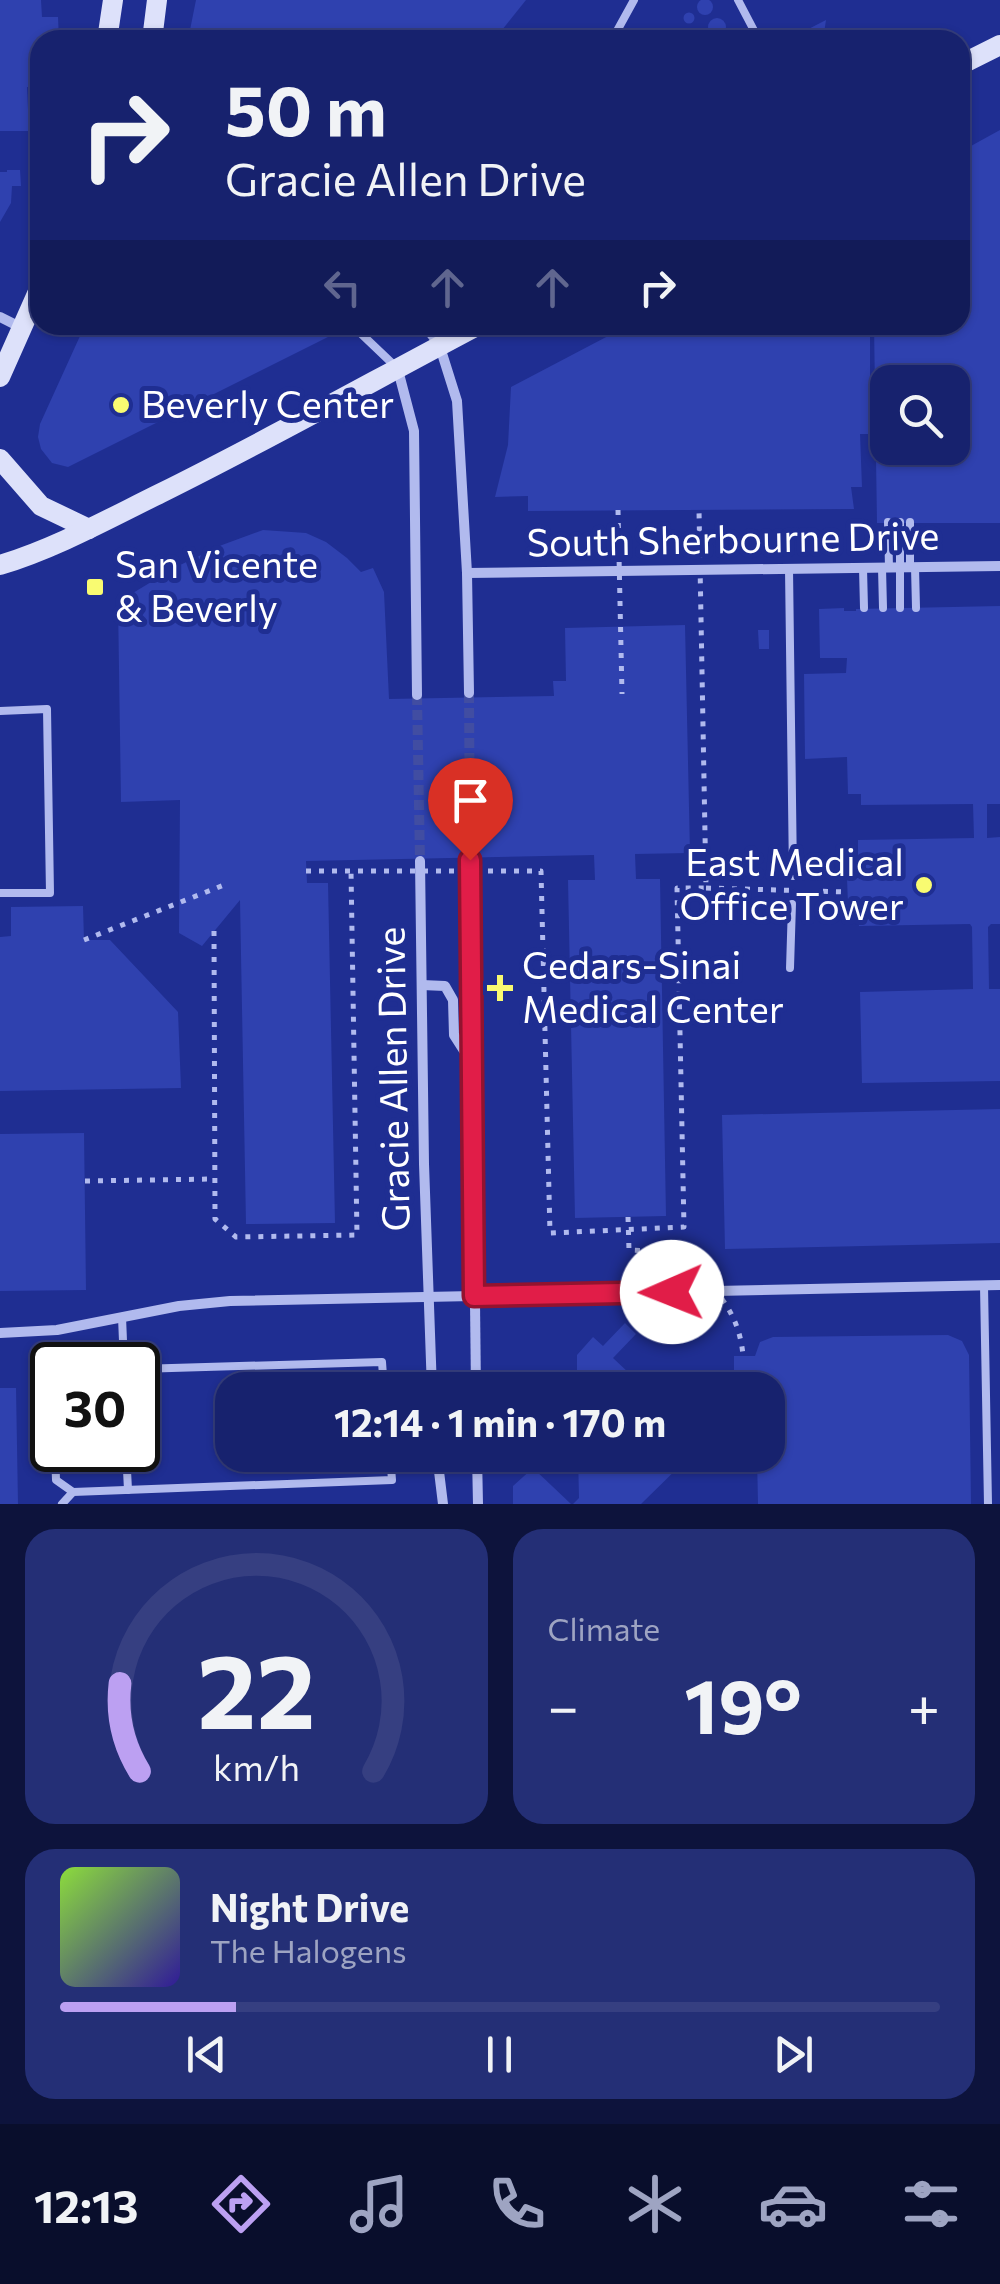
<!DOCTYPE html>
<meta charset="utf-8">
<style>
body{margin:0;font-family:Commissioner,sans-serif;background:#242f76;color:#f1f3f6;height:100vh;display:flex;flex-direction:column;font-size:38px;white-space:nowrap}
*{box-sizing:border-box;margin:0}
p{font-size:32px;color:#9ea4c2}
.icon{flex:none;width:55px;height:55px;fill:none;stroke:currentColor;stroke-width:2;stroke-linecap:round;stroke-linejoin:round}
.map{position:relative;height:1504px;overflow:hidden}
.sheet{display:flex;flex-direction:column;gap:25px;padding:25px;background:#0d133c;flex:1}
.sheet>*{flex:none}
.top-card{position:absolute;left:30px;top:30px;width:940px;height:305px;border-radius:30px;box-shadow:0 2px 8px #0004,0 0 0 2px #363f81;background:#17226e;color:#f1f3f6;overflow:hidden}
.buttons{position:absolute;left:870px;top:365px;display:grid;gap:20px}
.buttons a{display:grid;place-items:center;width:100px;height:100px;border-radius:20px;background:#17226e;box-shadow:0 2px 8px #0004,0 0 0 2px #363f81;font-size:50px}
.speed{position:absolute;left:30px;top:1342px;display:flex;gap:20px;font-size:50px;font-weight:700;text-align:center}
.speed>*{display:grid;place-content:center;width:130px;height:130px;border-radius:50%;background:#17226e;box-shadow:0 2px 8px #0004,0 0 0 2px #363f81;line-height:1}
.speed .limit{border:5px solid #111;border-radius:15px;background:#fff;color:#111}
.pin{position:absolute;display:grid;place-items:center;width:85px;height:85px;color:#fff;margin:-102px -42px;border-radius:50% 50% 50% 0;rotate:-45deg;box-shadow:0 0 10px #0007}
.pin .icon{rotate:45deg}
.me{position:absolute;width:110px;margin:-55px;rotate:269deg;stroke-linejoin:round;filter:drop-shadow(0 0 8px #0008)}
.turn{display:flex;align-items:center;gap:35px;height:210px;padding:0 30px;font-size:45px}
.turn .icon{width:130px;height:130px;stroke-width:2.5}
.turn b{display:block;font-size:70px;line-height:85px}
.lanes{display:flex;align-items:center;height:95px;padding:0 30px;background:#0003;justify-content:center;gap:50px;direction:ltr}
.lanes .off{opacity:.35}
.big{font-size:75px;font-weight:700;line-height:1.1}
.sheet .tile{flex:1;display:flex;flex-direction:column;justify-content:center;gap:15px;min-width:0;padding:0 35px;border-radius:30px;background:#242f76}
.sheet .dial{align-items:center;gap:0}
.dial svg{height:260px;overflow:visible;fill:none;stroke:#363f81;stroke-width:7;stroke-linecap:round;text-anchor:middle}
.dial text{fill:#f1f3f6;stroke:none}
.song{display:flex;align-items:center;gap:30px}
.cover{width:120px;height:120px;border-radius:15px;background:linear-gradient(135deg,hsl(90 70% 55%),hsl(250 70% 35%))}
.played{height:10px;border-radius:5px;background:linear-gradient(90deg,#bca0f2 20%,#363f81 20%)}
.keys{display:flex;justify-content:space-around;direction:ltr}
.heat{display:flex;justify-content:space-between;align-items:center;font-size:55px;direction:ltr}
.sheet .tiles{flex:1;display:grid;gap:25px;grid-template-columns:1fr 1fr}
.tile:last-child{grid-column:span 2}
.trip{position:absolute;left:215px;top:1372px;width:570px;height:100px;border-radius:30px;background:#17226e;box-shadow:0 2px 8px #0004,0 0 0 2px #363f81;font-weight:700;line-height:100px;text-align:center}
.tabs{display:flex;height:160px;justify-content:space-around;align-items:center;background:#090e2c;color:#9ea4c2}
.tabs .icon{width:70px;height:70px}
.tabs .current{color:#bca0f2}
.tabs b{font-size:45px;color:#f1f3f6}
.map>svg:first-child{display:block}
.building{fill:#2f41af;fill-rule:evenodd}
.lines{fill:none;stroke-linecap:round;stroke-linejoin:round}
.minor-tunnel{stroke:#414da2;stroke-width:10;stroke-dasharray:10 5;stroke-linecap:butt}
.path{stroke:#b1baee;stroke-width:5;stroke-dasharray:5 8;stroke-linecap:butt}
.service{stroke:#b1baee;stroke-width:8}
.minor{stroke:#b1baee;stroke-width:10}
.secondary{stroke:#dde1fa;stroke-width:20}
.path-bridge{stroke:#b1baee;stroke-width:5;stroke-dasharray:5 8;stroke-linecap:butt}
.route-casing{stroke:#92132f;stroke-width:25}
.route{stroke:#e11d48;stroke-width:18}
.poi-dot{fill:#f9fb71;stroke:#1f2e92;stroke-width:4}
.labels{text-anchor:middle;stroke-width:10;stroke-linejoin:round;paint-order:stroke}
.poi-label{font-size:38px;fill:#fff;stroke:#1f2e92;text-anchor:start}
.street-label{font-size:38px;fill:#fff;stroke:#1f2e92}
</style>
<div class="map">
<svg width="1000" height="1504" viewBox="0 0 1000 1504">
<rect width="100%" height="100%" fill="#1f2e92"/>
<g class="building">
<circle cx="705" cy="7" r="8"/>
<polygon points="0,0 41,0 42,17 58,17 59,40 40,40 40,87 27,87 29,131 0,131"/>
<polygon points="196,0 526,0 494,40 188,40"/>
<circle cx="689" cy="18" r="5.5"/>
<circle cx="717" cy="27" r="9"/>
<polygon points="826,20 823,40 787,40"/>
<circle cx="697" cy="34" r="5.5"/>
<path d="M1000,130v393h-123l-3,-198h86v-173zM888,382h64v66h-64z"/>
<polygon points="7,170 20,170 21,186 12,186 11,203 0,222 0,172 7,172"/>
<polygon points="85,325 352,325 68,467 52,463 41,449 38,437 40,424"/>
<polygon points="629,325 870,325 870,434 860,434 862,487 851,487 854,509 528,511 528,496 495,497 508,445 511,387"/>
<polygon points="263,530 306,533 326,542 347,558 361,572 373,568 384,592 389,699 554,696 553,681 566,681 565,628 685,625 690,853 635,854 636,879 660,879 666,1216 575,1218 568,880 595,880 594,855 306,861 307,883 328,883 335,1223 246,1224 240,900 202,946 179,933 180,800 121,802 118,602 176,567 222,545"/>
<polygon points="1000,606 1000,804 987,804 987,838 1000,837 1000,924 991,924 988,927 989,989 1000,989 1000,1081 862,1083 860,992 973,989 972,927 970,924 859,926 859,905 848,905 847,878 858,878 858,840 974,838 973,804 861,805 861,794 848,794 847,757 805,759 804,674 846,673 847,658 820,658 819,609 844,608 844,611 856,611 856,609"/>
<polygon points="758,630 769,630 769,649 759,649"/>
<polygon points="83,906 84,940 110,940 178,1012 181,1088 0,1091 0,937 11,936 11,907"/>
<polygon points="1000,1109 1000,1243 725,1249 722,1115"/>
<polygon points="84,1133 86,1290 0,1291 0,1134"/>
<polygon points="625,1323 636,1334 613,1358 647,1390 577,1390 577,1355 593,1337 603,1346"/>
<polygon points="948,1335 962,1341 969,1355 971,1504 758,1504 757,1455 768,1455 768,1390 734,1390 734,1356 755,1356 760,1342 773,1337"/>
<polygon points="0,1388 16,1388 18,1504 0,1504"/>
<polygon points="578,1455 691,1455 641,1504 573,1504 579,1498"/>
<polygon points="533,1468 571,1504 513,1504 513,1486"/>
</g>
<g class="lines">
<g class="minor-tunnel">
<polyline points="469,693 470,860"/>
<polyline points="417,695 420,861"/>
</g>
<g class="path">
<polyline points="214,931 215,1219 236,1237 357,1235 351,871"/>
<polyline points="84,940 224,885"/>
<polyline points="85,1181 215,1179"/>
</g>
<g class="service">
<polyline points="738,0 759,40"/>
<polyline points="612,40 634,0"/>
<polyline points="352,325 396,367"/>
<polyline points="423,325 437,343"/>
<polyline points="888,522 889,568"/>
<polyline points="900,522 900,608"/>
<polyline points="915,567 916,608"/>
<polyline points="863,568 864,608"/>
<polyline points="882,568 883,608"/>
<polyline points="910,568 910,522"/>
<polyline points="789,569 793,876"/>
<polyline points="0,711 47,709 50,893 0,893"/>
<polyline points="790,968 792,904"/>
<polyline points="984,1286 988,1504"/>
<polyline points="122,1317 124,1365"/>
<polyline points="138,1369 382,1362 384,1390"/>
<polyline points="55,1450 56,1480 73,1492"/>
<polyline points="126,1450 128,1490"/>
<polyline points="62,1504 73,1492 392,1480 390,1455"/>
</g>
<g class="minor">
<polyline points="0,317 22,328"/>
<polyline points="440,347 457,401 467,573 469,693"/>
<polyline points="398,370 414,431 417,695"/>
<polyline points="467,573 1000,566"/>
<polyline points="470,860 476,1390"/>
<polyline points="420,861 424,1164 432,1390"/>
<polyline points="422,985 445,986 453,1000 454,1035 470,1060"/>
<polyline points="0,1333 57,1330 179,1306 230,1301 1000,1285"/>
<polyline points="437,1455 443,1504"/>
<polyline points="477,1455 478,1504"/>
</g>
<g class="secondary">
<polyline points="107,40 113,0"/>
<polyline points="152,40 157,0"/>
<polyline points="960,65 1000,45"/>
<polyline points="0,377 40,287"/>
<polyline points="0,459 41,506 89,529"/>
<path d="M0,565c56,-17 108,-46 161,-72 107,-53 212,-112 318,-168"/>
</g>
<g class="path-bridge">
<polyline points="618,510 622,694"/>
<polyline points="306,871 541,871 550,1233 684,1227 677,888 706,888 699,510"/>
<polyline points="706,888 847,892"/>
<path d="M628,1217l1,33c12,1 28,0 39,4 6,2 13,9 19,13 32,21 53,50 56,89"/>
</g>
</g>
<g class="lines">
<defs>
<polyline id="route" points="470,860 474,1296 672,1292"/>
</defs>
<use href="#route" class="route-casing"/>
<use href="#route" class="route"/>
</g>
<g class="poi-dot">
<circle cx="121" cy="405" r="10"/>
<rect x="85" y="577" width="20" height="20" rx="5"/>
<circle cx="924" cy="885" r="10"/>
<path d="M495 973h10v10h10v10h-10v10h-10v-10h-10v-10h10z"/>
</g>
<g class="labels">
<g class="poi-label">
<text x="141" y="418">Beverly Center</text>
<text x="115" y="578">San Vicente<tspan x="115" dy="44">&amp; Beverly</tspan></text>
<text x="904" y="876" text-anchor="end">East Medical<tspan x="904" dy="44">Office Tower</tspan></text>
<text x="522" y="979">Cedars-Sinai<tspan x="522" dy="44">Medical Center</tspan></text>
</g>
<g class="street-label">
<text transform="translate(733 540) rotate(-1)" y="13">South Sherbourne Drive</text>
<text transform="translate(394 1079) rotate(-91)" y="13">Gracie Allen Drive</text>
</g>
</g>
</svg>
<div class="buttons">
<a><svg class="icon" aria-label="search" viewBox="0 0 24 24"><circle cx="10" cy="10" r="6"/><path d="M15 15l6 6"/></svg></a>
</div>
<div class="speed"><div class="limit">30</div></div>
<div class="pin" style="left:470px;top:860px;background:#d93025"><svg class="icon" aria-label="arrive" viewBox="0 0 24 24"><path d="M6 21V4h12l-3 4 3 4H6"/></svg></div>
<svg class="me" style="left:672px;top:1292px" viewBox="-20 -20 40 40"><circle r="19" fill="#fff"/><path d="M0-13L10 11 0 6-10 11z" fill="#e11d48"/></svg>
<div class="trip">12:14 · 1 min · 170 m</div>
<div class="top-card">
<div class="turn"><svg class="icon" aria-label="right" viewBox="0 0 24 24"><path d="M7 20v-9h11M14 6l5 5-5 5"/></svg><div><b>50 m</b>Gracie Allen Drive</div></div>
<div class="lanes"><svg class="icon off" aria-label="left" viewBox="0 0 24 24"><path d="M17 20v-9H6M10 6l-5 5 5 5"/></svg><svg class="icon off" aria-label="ahead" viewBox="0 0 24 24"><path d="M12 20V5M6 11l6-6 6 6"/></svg><svg class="icon off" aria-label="ahead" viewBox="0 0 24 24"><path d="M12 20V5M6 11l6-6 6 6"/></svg><svg class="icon" aria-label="right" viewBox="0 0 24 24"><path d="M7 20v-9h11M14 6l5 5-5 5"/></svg></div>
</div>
</div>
<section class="sheet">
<div class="tiles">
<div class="tile dial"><svg viewBox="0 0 100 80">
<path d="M14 69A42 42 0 1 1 86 69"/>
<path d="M14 69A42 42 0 0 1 8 42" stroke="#bca0f2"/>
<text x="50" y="56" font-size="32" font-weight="700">22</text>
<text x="50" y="72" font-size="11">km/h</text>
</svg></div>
<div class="tile"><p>Climate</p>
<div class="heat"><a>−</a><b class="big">19°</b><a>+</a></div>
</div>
<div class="tile">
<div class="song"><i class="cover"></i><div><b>Night Drive</b><p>The Halogens</p></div></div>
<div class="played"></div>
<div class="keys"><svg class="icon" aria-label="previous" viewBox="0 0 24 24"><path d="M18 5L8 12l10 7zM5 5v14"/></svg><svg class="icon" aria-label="pause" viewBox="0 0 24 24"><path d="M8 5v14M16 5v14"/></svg><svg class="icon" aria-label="next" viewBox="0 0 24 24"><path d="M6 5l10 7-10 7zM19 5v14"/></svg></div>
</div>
</div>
</section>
<nav class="tabs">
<b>12:13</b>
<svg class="icon current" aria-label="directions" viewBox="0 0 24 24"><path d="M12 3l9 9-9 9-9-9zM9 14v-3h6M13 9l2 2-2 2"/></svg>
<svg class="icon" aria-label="music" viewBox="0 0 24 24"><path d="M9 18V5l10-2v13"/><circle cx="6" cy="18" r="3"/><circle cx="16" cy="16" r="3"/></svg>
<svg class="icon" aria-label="phone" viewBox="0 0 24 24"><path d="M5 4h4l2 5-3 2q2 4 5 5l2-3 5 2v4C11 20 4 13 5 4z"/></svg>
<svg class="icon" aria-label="climate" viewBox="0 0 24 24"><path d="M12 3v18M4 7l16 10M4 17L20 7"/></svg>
<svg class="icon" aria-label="car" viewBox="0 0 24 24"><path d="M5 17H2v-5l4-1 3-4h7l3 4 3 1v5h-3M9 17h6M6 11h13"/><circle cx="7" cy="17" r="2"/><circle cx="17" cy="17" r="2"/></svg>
<svg class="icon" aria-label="filters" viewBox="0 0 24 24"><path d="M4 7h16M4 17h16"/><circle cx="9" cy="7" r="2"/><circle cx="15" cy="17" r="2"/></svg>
</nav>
